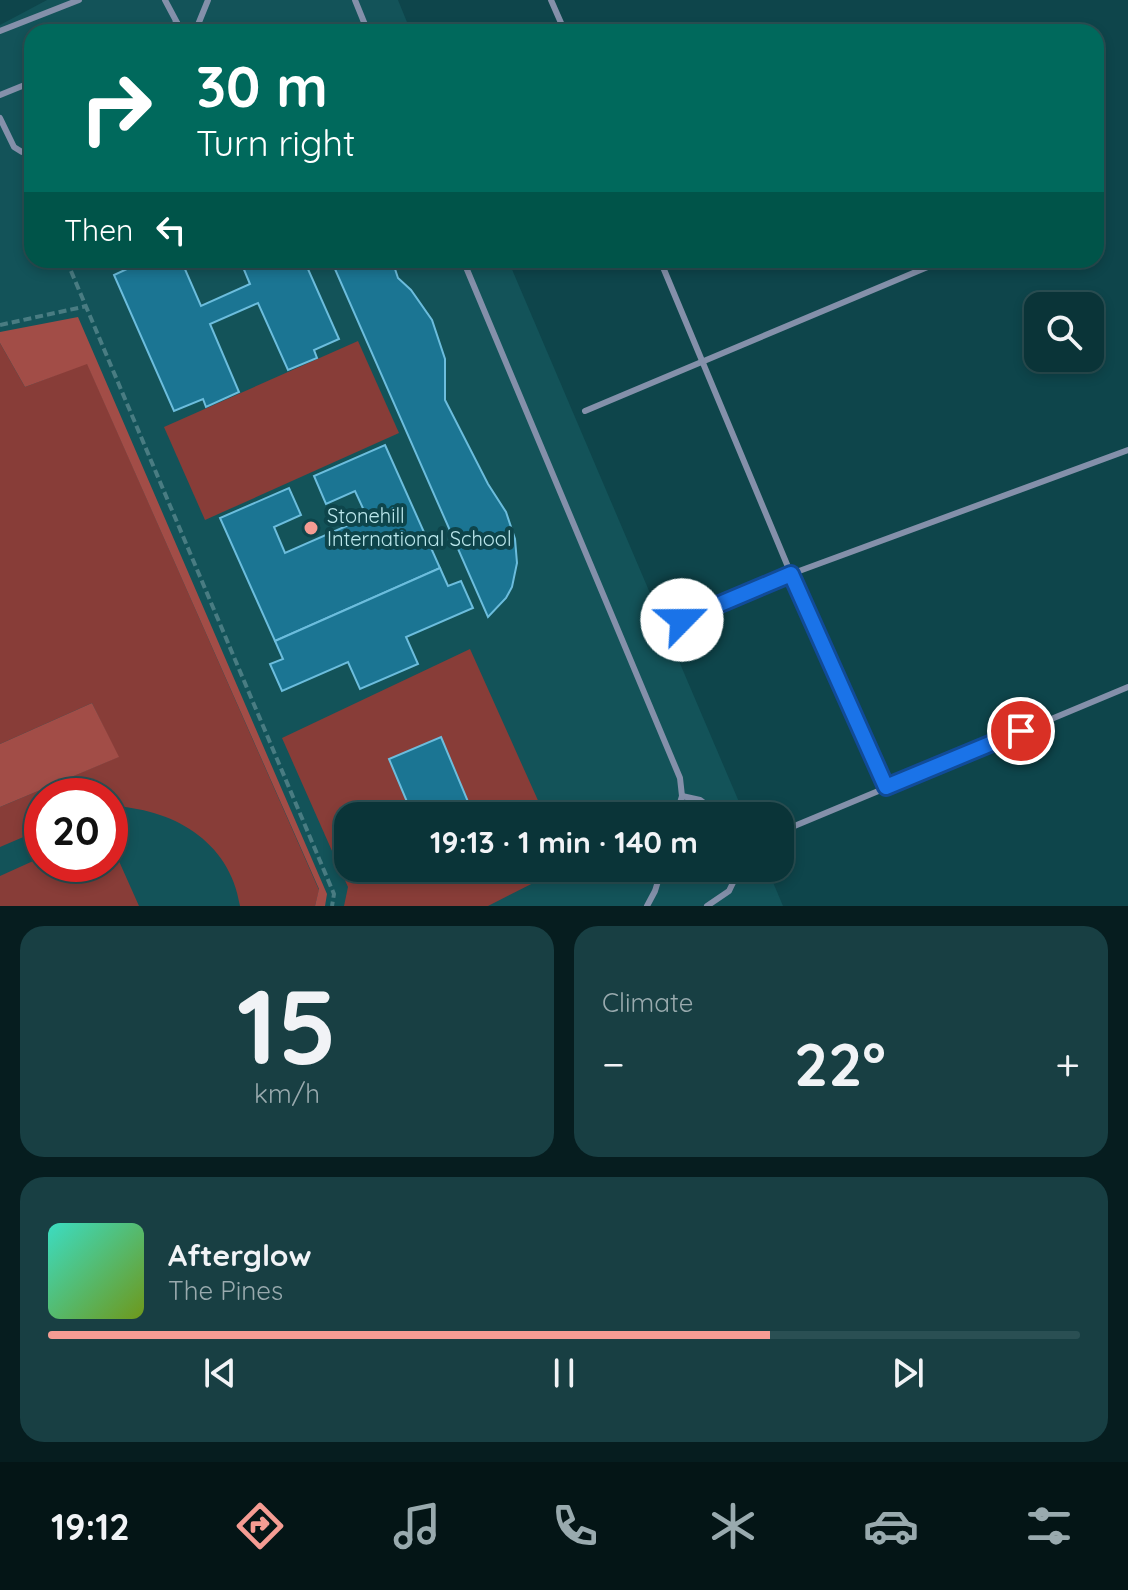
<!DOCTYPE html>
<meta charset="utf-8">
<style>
body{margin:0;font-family:Quicksand,sans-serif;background:#183f43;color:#f1f3f6;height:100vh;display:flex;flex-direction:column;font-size:30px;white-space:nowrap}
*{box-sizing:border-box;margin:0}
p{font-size:26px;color:#99aaae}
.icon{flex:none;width:44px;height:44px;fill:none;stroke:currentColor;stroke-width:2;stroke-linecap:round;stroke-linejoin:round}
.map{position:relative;height:906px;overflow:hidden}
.side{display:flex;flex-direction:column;gap:20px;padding:20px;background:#061d1f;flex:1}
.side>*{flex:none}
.banner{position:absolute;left:24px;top:24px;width:1080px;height:244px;border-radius:24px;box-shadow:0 4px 12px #0003,0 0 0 2px #2a4f53;background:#00695c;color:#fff;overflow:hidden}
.buttons{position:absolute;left:1024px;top:292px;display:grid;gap:16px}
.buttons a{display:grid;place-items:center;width:80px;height:80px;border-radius:16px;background:#0a3438;box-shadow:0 4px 12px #0003,0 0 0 2px #2a4f53;font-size:40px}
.speed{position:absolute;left:24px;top:778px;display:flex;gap:16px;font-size:40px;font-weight:700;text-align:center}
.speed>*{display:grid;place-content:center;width:104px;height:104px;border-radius:50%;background:#0a3438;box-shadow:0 4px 12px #0003,0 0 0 2px #2a4f53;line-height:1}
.speed .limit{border:12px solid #d22;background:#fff;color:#111}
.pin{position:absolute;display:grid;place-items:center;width:68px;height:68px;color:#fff;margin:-34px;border:4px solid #fff;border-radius:50%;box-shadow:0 2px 8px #0007}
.me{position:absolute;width:88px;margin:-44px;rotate:67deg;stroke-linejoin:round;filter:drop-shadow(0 0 6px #0008)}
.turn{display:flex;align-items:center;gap:28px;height:168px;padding:0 40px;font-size:36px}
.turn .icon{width:104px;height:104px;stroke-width:2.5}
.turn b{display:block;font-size:56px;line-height:68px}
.then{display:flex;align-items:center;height:76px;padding:0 40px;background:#0003;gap:16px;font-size:30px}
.big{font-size:60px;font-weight:700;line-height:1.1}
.side .widget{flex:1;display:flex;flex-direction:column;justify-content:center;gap:12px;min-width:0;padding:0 28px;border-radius:24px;background:#183f43}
.side .dial{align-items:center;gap:0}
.dial b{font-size:104px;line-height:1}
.song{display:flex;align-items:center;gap:24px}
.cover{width:96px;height:96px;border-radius:12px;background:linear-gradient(135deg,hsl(170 70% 55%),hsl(80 70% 35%))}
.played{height:8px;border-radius:4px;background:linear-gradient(90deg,#f59c93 70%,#2a4f53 70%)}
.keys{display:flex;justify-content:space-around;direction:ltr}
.heat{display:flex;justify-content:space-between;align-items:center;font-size:44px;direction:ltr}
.side .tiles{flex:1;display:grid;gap:20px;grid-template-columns:1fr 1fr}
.widget:last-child{grid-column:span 2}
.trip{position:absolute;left:334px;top:802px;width:460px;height:80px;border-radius:24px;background:#0a3438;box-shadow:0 4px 12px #0003,0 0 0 2px #2a4f53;font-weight:700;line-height:80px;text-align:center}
.dock{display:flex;height:128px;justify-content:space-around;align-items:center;background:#041516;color:#99aaae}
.dock .icon{width:56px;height:56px}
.dock .current{color:#f59c93}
.dock b{font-size:36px;color:#f1f3f6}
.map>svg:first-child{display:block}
.built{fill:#135359;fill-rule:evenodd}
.green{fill:#883d38}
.forest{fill:#a24d47}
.building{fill:#1b7593;stroke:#6cbddd;stroke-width:2}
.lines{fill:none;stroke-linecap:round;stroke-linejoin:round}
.path{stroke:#497c82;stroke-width:4;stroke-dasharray:8 4;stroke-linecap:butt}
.service{stroke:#8490aa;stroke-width:6}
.route-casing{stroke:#114b97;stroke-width:20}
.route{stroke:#1a73e8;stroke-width:14}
.poi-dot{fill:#f59c93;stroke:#0e454b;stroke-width:3}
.labels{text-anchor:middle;stroke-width:8;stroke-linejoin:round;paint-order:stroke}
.poi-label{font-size:20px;fill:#bce8ed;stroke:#0e454b;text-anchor:start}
</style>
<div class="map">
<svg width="1128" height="906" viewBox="0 0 1128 906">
<rect width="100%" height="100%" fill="#0e454b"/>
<path class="built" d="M47,0h351l13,32h-379v228h476l237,556h-397v52h419l16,38h-783v-881zM42,796h68v68h-68z"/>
<g class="green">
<polygon points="358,341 399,433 205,520 164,427"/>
<path d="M0,343l25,44 62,-24 232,527 -4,16h-75c-10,-66 -69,-98 -130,-100v-10h-68v33l-42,18v-40l118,-50 -26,-54 -92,41z"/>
<polygon points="470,649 545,816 348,816 348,868 563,868 488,906 344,906 348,887 282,738"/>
<polygon points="110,841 139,906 0,906 0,876 42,857 42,864 110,864"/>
</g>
<g class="forest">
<polygon points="78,317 327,894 325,906 315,906 319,889 87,364 25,387 0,343 0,332"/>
<polygon points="92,703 119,757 0,807 0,744"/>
</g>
<g class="building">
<polygon points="141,260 181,260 201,306 250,284 240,260 304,260 339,339 314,350 317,358 288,370 258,303 210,324 239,392 206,407 203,399 174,411 114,275 142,262"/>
<polygon points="331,260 392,260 398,278 411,290 432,320 445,359 445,400 488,484 506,512 515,539 517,563 512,587 506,598 488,617"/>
<polygon points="385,445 440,568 275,641 220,518 289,488 301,515 274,527 285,553 367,517 355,491 326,504 314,476"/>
<polygon points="440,568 448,586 461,581 473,608 406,637 418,664 360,689 348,662 282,691 270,664 283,659 275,641"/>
<polygon points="441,737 474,816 413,816 389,759"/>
</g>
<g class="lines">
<g class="path">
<polyline points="71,271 334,894 332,906"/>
<polyline points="0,325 87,306"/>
</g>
<g class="service">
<polyline points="165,0 182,32"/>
<polyline points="355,0 368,32"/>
<polyline points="551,0 565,32"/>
<polyline points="0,31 79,0"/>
<polyline points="156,32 177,23"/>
<polyline points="195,32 208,0"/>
<polyline points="0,95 32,82"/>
<polyline points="0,118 14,147 22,152 32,152"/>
<polyline points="463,260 680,778 682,796 676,816"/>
<polyline points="660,260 791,574 886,787"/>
<polyline points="585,411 930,266"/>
<polyline points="682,620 791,574 1128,450"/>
<polyline points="682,796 700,800 721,816"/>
<polyline points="780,832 1128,687"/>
<polyline points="647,906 655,891 662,868"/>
<polyline points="707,906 729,891 740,868"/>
</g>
</g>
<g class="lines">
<defs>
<polyline id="route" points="682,620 791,574 886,787 1021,731"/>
</defs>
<use href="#route" class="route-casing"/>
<use href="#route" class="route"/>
</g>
<circle class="poi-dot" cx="311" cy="528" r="8"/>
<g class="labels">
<g class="poi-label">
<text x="327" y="523">Stonehill<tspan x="327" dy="23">International School</tspan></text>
</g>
</g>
</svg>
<div class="buttons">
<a><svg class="icon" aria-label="search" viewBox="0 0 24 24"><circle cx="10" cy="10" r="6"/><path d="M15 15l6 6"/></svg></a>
</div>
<div class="speed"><div class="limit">20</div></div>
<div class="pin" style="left:1021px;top:731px;background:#d93025"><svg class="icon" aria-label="arrive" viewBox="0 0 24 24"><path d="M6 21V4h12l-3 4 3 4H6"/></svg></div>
<svg class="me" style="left:682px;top:620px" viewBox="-20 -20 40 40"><circle r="19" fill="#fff"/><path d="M0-13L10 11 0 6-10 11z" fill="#1a73e8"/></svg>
<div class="trip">19:13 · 1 min · 140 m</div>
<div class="banner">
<div class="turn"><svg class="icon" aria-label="right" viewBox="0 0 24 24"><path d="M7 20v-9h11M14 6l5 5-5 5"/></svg><div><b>30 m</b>Turn right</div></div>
<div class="then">Then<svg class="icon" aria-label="left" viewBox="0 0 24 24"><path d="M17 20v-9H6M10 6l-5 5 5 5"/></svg></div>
</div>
</div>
<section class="side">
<div class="tiles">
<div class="widget dial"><b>15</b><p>km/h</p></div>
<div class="widget"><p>Climate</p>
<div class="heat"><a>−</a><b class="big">22°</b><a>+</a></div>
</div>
<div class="widget">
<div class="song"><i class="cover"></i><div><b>Afterglow</b><p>The Pines</p></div></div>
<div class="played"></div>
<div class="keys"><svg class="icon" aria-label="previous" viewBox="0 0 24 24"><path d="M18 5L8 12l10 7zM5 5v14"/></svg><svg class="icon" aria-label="pause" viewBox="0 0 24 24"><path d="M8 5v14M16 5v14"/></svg><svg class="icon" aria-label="next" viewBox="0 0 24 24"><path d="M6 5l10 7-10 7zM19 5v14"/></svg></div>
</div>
</div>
</section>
<nav class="dock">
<b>19:12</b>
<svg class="icon current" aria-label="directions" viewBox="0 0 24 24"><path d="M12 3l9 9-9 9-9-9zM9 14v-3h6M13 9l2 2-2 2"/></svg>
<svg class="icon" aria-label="music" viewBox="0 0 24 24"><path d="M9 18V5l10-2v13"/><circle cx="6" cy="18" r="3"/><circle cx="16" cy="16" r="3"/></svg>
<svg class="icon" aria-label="phone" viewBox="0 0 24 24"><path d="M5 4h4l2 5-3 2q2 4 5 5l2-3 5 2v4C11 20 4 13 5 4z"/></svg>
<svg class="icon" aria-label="climate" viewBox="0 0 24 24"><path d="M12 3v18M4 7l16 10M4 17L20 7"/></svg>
<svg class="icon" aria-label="car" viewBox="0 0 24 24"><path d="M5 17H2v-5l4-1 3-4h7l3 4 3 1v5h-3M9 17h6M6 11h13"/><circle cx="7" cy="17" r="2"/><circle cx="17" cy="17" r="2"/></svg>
<svg class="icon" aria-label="filters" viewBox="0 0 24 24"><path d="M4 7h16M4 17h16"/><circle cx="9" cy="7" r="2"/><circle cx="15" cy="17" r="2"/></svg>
</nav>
